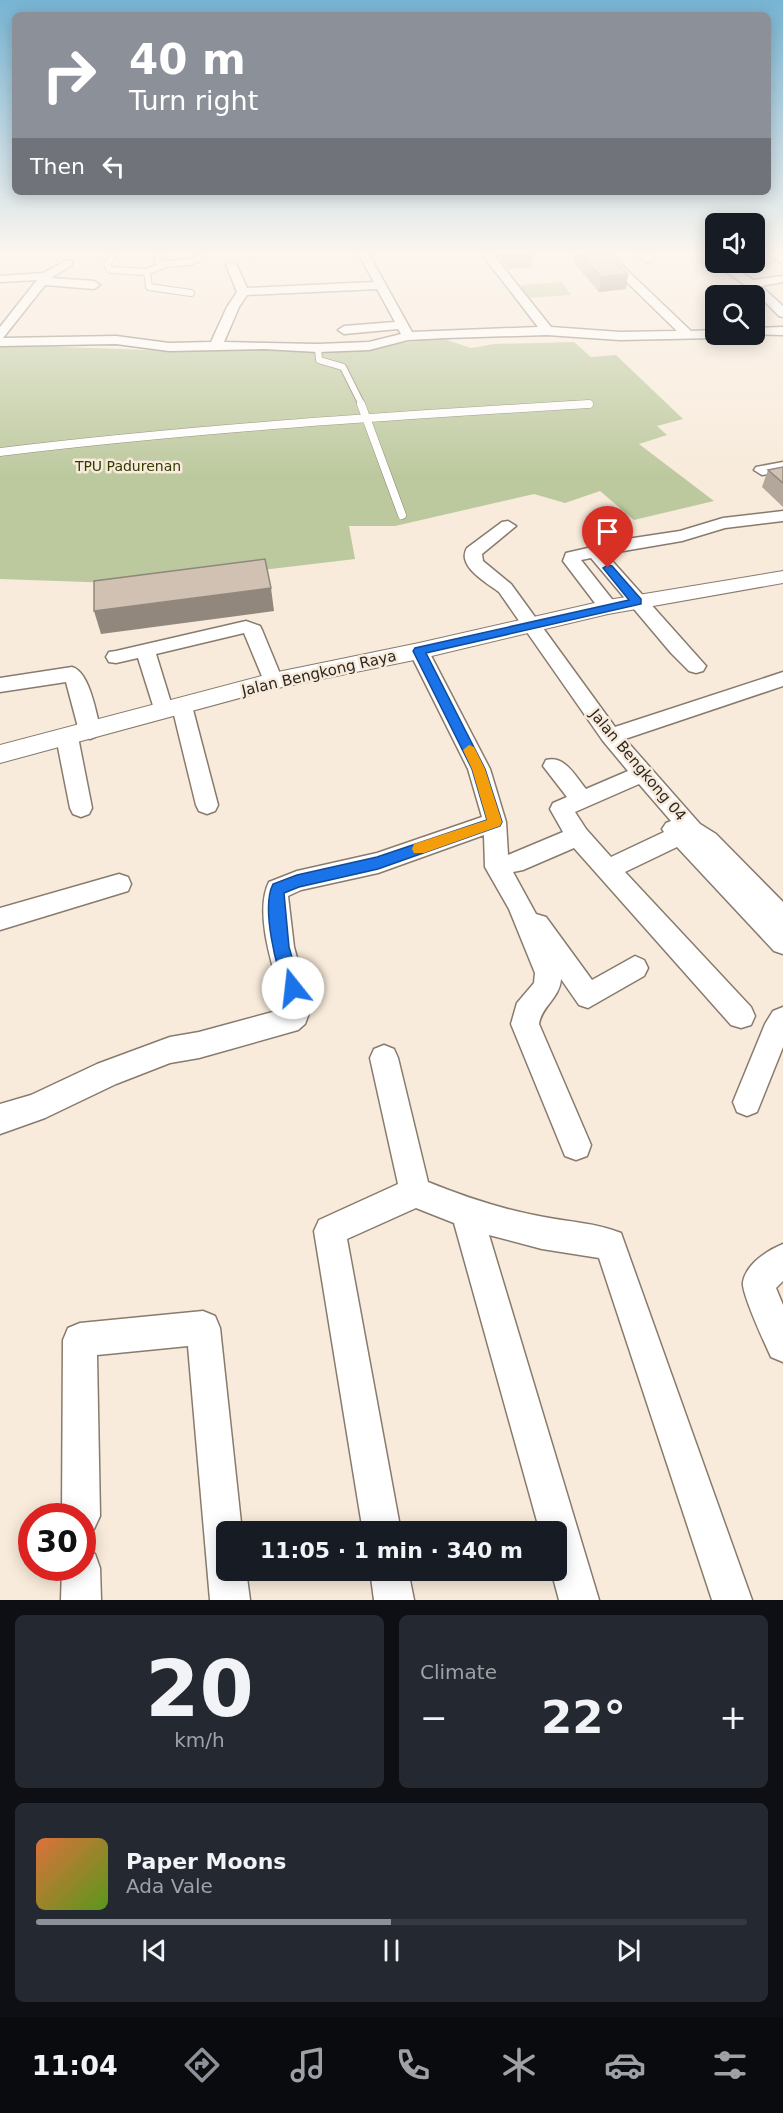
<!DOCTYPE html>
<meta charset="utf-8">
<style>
body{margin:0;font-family:"DejaVu Sans",sans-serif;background:#242831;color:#f1f3f6;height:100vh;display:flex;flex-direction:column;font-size:22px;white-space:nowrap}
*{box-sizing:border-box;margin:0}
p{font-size:20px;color:#9ea1a6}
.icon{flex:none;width:33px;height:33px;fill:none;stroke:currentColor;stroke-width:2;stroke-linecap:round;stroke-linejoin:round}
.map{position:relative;height:1600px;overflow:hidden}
.sheet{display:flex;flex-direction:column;gap:15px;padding:15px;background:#0d0f14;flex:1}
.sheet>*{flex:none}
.guide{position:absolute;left:12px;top:12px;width:759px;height:183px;border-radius:9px;box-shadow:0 3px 15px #0003;background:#8c9099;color:#fff;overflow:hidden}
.fabs{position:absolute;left:705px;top:213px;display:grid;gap:12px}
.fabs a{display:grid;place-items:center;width:60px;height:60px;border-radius:9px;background:#171b24;box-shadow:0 3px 15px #0003;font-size:30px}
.speed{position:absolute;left:18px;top:1503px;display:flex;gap:12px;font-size:30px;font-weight:700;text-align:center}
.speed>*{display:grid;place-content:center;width:78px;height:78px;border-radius:50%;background:#171b24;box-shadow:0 3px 15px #0003;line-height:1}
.speed .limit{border:9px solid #d22;background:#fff;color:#111}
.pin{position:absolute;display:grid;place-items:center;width:51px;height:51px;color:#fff;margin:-62px -26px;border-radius:50% 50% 50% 0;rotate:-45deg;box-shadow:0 0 6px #0007}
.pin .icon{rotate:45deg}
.me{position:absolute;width:66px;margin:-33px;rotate:344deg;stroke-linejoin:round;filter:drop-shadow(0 0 4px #0008)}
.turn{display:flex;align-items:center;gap:21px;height:126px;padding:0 18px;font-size:27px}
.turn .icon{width:78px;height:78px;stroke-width:2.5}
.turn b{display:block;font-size:42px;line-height:51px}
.then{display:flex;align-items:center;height:57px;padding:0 18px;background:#0003;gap:12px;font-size:22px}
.big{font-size:45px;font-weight:600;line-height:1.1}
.sheet .card{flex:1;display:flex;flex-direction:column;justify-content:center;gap:9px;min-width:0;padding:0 21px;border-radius:9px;background:#242831}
.sheet .dial{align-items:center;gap:0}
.dial b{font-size:78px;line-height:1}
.song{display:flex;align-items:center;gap:18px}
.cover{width:72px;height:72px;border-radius:9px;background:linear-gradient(135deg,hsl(20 70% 55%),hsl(90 70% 35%))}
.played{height:6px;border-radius:3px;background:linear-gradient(90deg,#8c9099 50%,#363941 50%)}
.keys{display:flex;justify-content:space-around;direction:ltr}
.heat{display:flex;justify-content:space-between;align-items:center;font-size:33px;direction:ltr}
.sheet .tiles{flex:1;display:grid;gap:15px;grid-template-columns:1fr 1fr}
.card:last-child{grid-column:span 2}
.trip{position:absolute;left:216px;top:1521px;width:351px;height:60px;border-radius:9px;background:#171b24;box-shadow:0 3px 15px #0003;font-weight:600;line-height:60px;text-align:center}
.dock{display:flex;height:96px;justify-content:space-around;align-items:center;background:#090b0e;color:#9ea1a6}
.dock .icon{width:42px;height:42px}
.dock .current{color:#8c9099}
.dock b{font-size:27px;color:#f1f3f6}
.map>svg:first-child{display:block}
.green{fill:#bcc99e}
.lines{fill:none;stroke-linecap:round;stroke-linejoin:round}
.service-far1-casing{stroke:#887b6d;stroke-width:8}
.service-casing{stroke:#887b6d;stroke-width:9}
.minor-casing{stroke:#887b6d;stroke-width:3}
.tertiary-casing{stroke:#887b6d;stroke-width:2}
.service-far1{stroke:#fff;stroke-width:6}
.service{stroke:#fff;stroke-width:8}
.minor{fill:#fff;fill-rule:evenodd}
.tertiary{fill:#fff;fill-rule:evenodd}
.wall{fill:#b3a69a}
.shaded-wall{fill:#92877d}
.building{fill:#d0c1b3;stroke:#92877d;stroke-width:1.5}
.route{fill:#1a73e8;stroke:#114b97;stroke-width:1.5}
.slow{fill:#f59e0b}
.labels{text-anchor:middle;stroke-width:5;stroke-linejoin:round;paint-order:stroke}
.far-park-label{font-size:14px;fill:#303c01;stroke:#f8ebdb}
.street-label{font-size:15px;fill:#2c2722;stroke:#f8ebdb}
</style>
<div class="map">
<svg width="783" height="1600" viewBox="0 0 783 1600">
<rect width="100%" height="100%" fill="#f8ebdb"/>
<g class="green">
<polygon points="562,282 571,295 528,298 520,285"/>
<polygon points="445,336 447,340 471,348 494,344 574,342 591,357 616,355 683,419 657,426 667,435 639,444 714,501 634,520 600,491 565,503 534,494 395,526 349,526 355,559 143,584 0,579 0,345 151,350 360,350"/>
</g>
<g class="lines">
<defs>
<g id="service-far1">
<polyline points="115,253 107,264 110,270 147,272 165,264 190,262 202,257 204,253"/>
<polyline points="158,253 158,261 165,264"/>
<polyline points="147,272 149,287 191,293"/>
<polyline points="318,348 319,360 343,367 362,405"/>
<polyline points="566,405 589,404"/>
</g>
<g id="service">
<polyline points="361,404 402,515"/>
<path d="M0,452c197,-24 391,-36 589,-48"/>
</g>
<g id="minor">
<path d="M358,253h10l44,79 126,-5 -57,-74h11l59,74 69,5 57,-1 -80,-78h12l82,78 25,-1v4h6l-6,4 -96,2 -73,-5 -101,3 -38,2 -39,10 -51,2 -54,-3 -95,2 -53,-7 -116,2v-19l37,-47 -37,2v-6l43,-3 25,-13 4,1v4l-21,13 43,3 6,4 -6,4 -49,-4 -42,53 113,-2 53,7 42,-1 16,-35 10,-15 -11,-27 2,-2h8l11,25 127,-6zM377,289l18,33 -51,4 -6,4 6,4 54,-5 3,5 -32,8 -51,2 -94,-2 15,-35 8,-12z"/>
<polygon points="639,253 650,253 654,259 648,262 644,261"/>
<polygon points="765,253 778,253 783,256 783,264"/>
<polygon points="716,260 716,262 727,262 753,280 783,276 783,282 761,286 783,306 783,317 779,316 755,292 715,264 713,262"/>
<polygon points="783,327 783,335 749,334 754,334 754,328"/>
<polygon points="783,462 783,472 762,475 754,470 756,467"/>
<polygon points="783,511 783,521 725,528 682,541 606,554 706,666 703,671 696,673 689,671 671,653 591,558 581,560 615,603 617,607 615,611 601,611 563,561 566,553 627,539 680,531 723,518"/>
<path d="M508,521l8,5 -34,28 1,7 28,23 104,143 168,-55v14l-158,53 75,85 16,10 67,68v52l-9,-3 -97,-104 -52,25 126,135 4,9 -4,9 -10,3 -10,-3 -157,-177 -51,22 -10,2 23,42 10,3 46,63 43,-24 9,4 4,8 -4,8 -56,32 -9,-3 -18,-26c-1,19 -20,28 -22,45l52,121 -4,11 -11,4 -11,-4 -54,-132 6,-21 17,-20 1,-10 -26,-64 -24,-42 -1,-32 -106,38 -77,17 -13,6 6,51 17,61 -6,16 -7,6 -99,28 -29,5 -54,21 -71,34 -45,16v-30l31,-9 66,-31 73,-27 29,-5 81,-22 4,-3c-9,-34 -31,-93 -15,-125l28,-11 80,-18 105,-36 -14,-48 -59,-118 3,-5 7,-1 7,1 64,123 16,53 2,33 55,-23 -13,-23 3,-6 14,-6 -24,-31 3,-6c19,-5 29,16 40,29l42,-18 -25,-30 -104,-149c-12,-9 -43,-26 -32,-44l35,-26zM639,784l32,37 -5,2 -4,6 2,3 -53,25 -25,-28 -11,-17z"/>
<polygon points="246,621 260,626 262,630 283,681 280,686 273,688 266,686 244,633 156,654 172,706 175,701 182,699 189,701 192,706 218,805 215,811 207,814 199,811 196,805 173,711 170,715 163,717 156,715 138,658 116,663 109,662 106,657 109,652 116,651"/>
<path d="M72,667c18,5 24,47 29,64l-4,5 -7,3 -7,-3 -4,-5 -13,-49 -66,10v-14z"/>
<polygon points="67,729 74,732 78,737 92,808 89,814 81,817 73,814 70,808 56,737 60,732"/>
<polygon points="119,874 128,877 131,884 128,891 0,930 0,908"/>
<polygon points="783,1007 783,1047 757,1112 747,1116 737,1112 733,1102 765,1024 773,1011"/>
<path d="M384,1045l10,4 4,9 30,124c37,15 76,28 116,35 25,5 53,6 77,16l131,367h-40l-113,-342 -57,-9 -53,-14 110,365h-40l-8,-30h5v-38h-16l-86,-309 -38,-15 -69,31 54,293h-38l-49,-301 5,-11 79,-36 -28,-126 4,-9z"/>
<path d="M783,1244v37l-7,7 7,17v57l-12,-5c-6,-13 -30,-65 -28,-75 3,-18 25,-32 40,-38z"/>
<polygon points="203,1311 215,1316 220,1328 242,1532 226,1532 226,1570 246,1570 250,1600 210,1600 188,1346 97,1355 100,1516 94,1529 82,1534 82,1516 62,1516 63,1340 68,1328 80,1323"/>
<polygon points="82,1549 95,1554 100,1568 101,1600 61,1600 62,1568 82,1568"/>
<polygon points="370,1570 408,1570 414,1600 374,1600"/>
</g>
<polygon id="tertiary" points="783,571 783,583 608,614 419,659 273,689 0,763 0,745 273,673 419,643 608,600"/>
</defs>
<use href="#service-far1" class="service-far1-casing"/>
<use href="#service" class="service-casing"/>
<use href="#minor" class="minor-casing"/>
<use href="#tertiary" class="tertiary-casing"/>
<use href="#service-far1" class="service-far1"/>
<use href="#service" class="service"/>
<use href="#minor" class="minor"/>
<use href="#tertiary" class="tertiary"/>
</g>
<g class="wall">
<polygon points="496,253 532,253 531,267 508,269"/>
<polygon points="575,253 606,253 626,289 599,292 574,263"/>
<polygon points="783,467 783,507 762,487 768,470"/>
</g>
<g class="shaded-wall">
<polygon points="628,274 626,289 599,292 601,277"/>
<polygon points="271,588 274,611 101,634 94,611"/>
</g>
<g class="building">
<polygon points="507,253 532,253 509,255"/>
<polygon points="580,253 606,253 628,274 601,277"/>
<polygon points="783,467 783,483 768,470"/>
<polygon points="265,559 271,588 94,611 94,581"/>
</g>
<linearGradient id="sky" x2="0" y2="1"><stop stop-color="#77b4d3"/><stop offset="0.53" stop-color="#fcf6ef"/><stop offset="1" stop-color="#fcf6ef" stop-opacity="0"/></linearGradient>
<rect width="783" height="477" fill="url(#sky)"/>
<path class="route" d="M608,565l4,1 29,33v5l-215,49 59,116 17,53 -2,4 -122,43 -79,18 -15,6 5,54 12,41 -3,5 -5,2 -6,-2c-11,-24 -26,-86 -14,-109l24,-9 80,-18 110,-37 -15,-51 -59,-118 2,-3 214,-48 -26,-32z"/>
<polygon class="slow" points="469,745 474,747 485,769 502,822 500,826 424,853 414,853 412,849 414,844 487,820 472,769 463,750"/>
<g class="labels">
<g class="far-park-label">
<text x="128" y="471">TPU Padurenan</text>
</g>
<g class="street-label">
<text transform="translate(319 673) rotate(-13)" y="5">Jalan Bengkong Raya</text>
<text transform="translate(638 765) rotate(50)" y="5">Jalan Bengkong 04</text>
</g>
</g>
</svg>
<div class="fabs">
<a><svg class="icon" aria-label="sound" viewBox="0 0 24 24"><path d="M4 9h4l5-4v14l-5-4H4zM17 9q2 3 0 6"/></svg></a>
<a><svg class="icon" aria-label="search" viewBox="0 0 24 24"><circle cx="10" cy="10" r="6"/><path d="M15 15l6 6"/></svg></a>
</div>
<div class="speed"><div class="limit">30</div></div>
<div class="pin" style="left:608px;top:568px;background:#d93025"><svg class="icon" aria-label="arrive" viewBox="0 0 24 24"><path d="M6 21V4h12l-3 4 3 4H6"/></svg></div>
<svg class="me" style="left:293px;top:988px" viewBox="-20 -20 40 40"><circle r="19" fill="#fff"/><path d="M0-13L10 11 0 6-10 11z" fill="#1a73e8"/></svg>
<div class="trip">11:05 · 1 min · 340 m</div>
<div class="guide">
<div class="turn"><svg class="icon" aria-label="right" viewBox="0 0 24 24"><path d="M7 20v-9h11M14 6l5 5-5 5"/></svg><div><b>40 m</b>Turn right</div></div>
<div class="then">Then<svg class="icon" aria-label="left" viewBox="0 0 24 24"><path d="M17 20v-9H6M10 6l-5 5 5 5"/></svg></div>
</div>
</div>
<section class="sheet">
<div class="tiles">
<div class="card dial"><b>20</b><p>km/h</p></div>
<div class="card"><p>Climate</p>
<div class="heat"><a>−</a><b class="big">22°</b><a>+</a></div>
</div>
<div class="card">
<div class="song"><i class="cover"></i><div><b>Paper Moons</b><p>Ada Vale</p></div></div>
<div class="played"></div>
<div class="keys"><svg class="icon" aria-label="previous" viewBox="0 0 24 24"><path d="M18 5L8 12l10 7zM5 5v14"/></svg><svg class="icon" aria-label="pause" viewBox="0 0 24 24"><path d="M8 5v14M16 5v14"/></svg><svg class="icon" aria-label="next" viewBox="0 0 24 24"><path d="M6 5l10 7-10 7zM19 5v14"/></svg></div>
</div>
</div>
</section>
<nav class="dock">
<b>11:04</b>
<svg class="icon current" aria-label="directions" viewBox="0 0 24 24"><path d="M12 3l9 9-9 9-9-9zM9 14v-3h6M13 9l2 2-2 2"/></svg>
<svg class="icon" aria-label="music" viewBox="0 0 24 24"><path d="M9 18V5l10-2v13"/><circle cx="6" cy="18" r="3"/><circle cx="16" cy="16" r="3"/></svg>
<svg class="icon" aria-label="phone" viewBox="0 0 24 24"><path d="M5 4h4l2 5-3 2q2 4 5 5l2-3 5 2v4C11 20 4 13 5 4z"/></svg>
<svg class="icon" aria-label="climate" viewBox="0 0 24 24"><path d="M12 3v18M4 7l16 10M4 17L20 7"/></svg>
<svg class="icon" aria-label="car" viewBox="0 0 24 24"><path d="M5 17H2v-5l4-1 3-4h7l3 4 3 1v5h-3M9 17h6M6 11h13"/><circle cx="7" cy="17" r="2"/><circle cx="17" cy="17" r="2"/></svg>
<svg class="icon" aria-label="filters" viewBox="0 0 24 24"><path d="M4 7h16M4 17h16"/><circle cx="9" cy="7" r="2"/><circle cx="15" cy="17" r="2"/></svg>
</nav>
